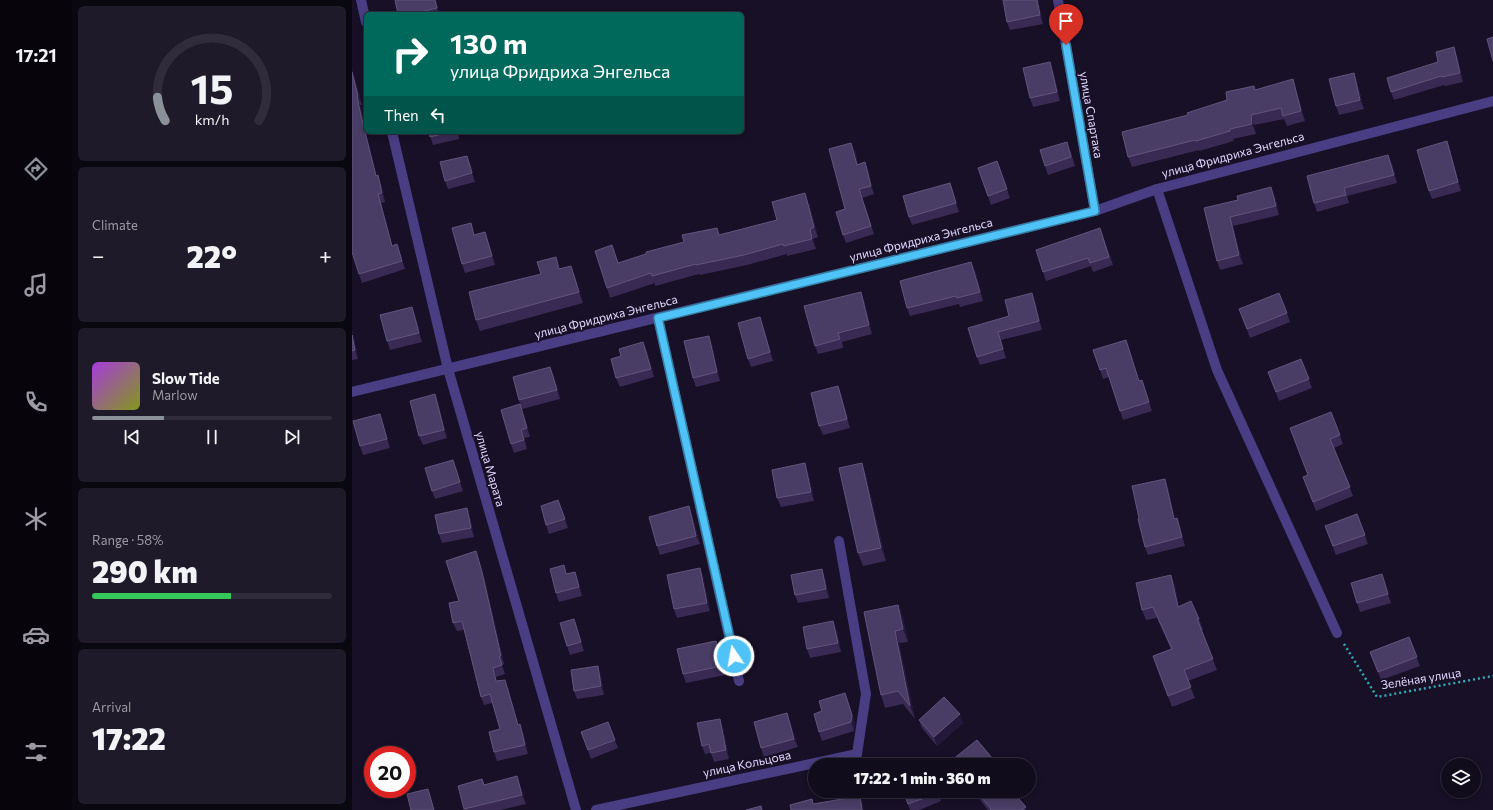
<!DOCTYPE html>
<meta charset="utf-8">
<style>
body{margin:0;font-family:Commissioner,sans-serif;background:#1e1a29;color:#f1f3f6;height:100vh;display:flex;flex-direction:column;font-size:15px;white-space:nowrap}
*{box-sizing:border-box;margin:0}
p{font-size:13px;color:#9c9ba3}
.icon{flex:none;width:22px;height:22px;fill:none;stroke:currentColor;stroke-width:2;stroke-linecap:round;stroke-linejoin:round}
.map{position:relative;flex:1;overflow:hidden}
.panel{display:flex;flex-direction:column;gap:6px;padding:6px;background:#09070f;width:280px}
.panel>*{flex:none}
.top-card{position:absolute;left:12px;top:12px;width:380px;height:122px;border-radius:6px;box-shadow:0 2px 6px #0003,0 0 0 1px #302c3b;background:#00695c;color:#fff;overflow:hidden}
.controls{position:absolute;left:1089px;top:758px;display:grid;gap:8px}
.controls a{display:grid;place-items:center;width:40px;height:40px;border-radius:50%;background:#110c1c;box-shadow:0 2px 6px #0003,0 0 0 1px #302c3b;font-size:20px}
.speed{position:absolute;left:12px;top:746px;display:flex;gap:8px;font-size:20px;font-weight:700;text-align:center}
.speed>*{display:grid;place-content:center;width:52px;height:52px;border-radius:50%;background:#110c1c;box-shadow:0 2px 6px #0003,0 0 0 1px #302c3b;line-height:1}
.speed .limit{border:6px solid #d22;background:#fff;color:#111}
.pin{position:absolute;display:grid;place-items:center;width:34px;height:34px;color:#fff;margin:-41px -17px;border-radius:50% 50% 50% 0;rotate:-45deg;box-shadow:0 0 4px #0007}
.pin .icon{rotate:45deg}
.me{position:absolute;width:44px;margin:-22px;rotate:348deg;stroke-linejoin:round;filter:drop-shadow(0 0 3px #0008)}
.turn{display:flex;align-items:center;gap:14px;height:84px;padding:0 20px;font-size:18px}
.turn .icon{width:52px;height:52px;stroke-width:2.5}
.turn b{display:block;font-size:28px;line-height:34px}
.then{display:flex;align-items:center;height:38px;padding:0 20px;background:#0003;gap:8px;font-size:15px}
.big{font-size:30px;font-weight:800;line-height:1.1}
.panel .widget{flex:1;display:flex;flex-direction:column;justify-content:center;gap:6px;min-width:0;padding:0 14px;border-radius:6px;background:#1e1a29}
.panel .dial{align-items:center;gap:0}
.dial svg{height:104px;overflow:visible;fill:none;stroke:#302c3b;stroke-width:7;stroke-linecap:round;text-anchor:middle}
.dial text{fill:#f1f3f6;stroke:none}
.song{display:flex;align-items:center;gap:12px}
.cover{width:48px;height:48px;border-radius:6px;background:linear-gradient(135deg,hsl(280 70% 55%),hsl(70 70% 35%))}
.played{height:4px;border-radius:2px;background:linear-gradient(90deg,#8c9099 30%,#302c3b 30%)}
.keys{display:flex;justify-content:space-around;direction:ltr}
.heat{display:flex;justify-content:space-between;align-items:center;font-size:22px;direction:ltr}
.charge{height:6px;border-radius:3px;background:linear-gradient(90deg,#34c759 58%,#302c3b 0)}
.trip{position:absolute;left:456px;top:758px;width:228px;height:40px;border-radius:20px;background:#110c1c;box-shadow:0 2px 6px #0003,0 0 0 1px #302c3b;font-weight:800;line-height:40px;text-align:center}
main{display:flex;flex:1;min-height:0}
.tab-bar{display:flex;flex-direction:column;width:72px;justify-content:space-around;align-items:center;background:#07050b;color:#9c9ba3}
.tab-bar .icon{width:28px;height:28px}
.tab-bar .on{color:#8c9099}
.tab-bar b{font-size:18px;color:#f1f3f6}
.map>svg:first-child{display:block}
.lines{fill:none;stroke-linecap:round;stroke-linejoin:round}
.path{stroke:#34abb4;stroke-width:2.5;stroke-dasharray:2 3;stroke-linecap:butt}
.minor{stroke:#493d83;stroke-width:10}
.wall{fill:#382a53}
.shaded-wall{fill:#231839}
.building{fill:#4a3d65;stroke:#61557d}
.route-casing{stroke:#337fa1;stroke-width:10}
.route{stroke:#4fc3f7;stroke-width:7}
.labels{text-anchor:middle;stroke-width:4;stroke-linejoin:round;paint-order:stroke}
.street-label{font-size:12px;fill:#e0d7fe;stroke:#171026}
</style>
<main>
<nav class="tab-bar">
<b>17:21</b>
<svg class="icon on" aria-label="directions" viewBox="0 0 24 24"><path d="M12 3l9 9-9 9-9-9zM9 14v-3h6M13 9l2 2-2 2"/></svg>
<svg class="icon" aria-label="music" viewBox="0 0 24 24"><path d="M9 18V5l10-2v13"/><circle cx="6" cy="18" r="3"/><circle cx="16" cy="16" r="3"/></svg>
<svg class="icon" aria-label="phone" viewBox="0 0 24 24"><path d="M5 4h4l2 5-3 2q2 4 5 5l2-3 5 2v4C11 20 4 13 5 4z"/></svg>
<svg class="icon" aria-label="climate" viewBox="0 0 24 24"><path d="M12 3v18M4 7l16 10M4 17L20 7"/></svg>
<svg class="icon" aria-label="car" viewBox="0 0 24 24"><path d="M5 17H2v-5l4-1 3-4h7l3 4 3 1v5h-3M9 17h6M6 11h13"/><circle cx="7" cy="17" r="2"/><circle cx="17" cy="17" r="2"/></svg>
<svg class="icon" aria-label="filters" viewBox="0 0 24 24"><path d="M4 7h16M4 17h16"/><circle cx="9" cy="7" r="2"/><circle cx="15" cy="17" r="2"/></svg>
</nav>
<section class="panel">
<div class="widget dial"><svg viewBox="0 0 100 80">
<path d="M14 69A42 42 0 1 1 86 69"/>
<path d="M14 69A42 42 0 0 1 8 51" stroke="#8c9099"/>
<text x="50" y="56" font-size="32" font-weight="700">15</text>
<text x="50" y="72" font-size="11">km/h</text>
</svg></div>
<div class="widget"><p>Climate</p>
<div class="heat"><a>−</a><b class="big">22°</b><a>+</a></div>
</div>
<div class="widget">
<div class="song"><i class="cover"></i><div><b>Slow Tide</b><p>Marlow</p></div></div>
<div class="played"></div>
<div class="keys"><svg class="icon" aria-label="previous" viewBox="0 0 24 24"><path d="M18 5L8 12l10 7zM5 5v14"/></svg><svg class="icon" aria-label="pause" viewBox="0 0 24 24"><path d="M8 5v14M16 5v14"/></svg><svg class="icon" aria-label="next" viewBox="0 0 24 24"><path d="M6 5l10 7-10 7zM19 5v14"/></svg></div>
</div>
<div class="widget"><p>Range · 58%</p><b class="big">290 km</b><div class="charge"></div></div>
<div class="widget"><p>Arrival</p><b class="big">17:22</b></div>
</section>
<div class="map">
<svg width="1141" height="810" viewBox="0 0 1141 810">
<rect width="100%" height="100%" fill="#171026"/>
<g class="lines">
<polyline class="path" points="992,644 1025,697 1141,676"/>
<g class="minor">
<polyline points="9,0 14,22"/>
<polyline points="706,0 743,211"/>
<polyline points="40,132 96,369 224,810"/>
<polyline points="805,189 865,370 985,633"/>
<polyline points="306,318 387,681"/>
<polyline points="0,392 743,211 805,189 1141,101"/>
<polyline points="244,810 505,754 514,694 487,541"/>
</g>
</g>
<g class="wall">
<polygon points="43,0 84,0 87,14 46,14"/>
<polygon points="651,0 686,0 691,24 658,30 655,22"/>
<polygon points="1102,47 1105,56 1111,82 1093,86 1092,85 1042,100 1039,92 1086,62"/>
<polygon points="0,69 10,105 8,105 14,133 24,176 26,175 29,184 33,202 29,203 40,246 48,253 53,269 10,283 7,274"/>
<polygon points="701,70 708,101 681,107 678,98"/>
<polygon points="1002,73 1005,82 1012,109 987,115 984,106"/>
<polygon points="903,89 944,90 953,121 935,126 932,119 902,125 904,134 881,139 882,141 847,151 847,150 780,167 776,157 836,115"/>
<polygon points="77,132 106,132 107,139 81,145"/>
<polygon points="1095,141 1098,150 1109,191 1080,199 1077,191"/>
<polygon points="718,150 723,166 696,175 693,166"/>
<polygon points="503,151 506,164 513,162 516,171 522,194 510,198 522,234 494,243 491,235 493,209"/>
<polygon points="1036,155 1040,164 1045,183 995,196 997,203 965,212 962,203"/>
<polygon points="115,156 123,182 96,189 93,181"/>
<polygon points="645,161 658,198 639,205 626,168"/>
<polygon points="598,183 607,212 560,225 557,217"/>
<polygon points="923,196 927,215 881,226 891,264 868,270 865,261 852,208"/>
<polygon points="457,203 466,237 461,239 464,249 435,256 435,254 395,265 348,275 347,274 303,286 303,283 258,298 255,288 267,263 368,235 425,220"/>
<polygon points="748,228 761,265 741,272 739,266 694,281 684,250"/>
<polygon points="133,232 136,240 143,265 113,273 110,264 123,235"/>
<polygon points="208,269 223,277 231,303 128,331 124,320"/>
<polygon points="623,270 631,301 608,307 607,304 558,316 555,308"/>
<polygon points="512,301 520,334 490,342 491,348 466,354 463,346"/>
<polygon points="683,302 690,330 649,340 654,358 628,365 625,357 657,316"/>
<polygon points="887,309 935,313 938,322 898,338"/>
<polygon points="63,315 70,342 38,350 35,341"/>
<polygon points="411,325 421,361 399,367 396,359"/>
<polygon points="0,330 1,334 6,359 0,360"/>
<polygon points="291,342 295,351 302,377 268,387 264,378"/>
<polygon points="360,345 368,381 344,387 341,378"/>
<polygon points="777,349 787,381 790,380 800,411 771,420 757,377 751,379 748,370"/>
<polygon points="949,359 960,388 927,401 916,372"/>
<polygon points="202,375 208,399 170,409 167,400"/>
<polygon points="486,386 489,394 498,428 471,435 467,426"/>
<polygon points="86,403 95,438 71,445 67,436"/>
<polygon points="979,412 991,444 982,448 1001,496 964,511 951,477 956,475"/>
<polygon points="171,413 178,437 172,438 175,449 162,453 159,444"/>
<polygon points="31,423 38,448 11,455 8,446"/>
<polygon points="510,463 514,476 534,561 511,566 506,553"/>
<polygon points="104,468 111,491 83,499 80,491"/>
<polygon points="456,472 462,501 429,507 425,498"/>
<polygon points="816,488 823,519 825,518 828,527 833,546 796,555 793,547 787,518"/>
<polygon points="206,500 216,528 197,534 194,525"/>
<polygon points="337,506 340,515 348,544 308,555 305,546"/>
<polygon points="115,508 118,517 122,537 90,543 87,534"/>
<polygon points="1005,514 1016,544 984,555 973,526"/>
<polygon points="124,551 133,581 152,664 150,665 153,674 144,677 145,681 156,688 166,725 171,733 176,754 145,761 142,752 148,729 140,703 132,705 129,697 112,630 105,631 101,623 107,601"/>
<polygon points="212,565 215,574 223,572 226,580 230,596 207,602 204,593"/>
<polygon points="348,568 351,576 358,611 325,618 322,609"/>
<polygon points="470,569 473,578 477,598 446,603 443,595"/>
<polygon points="1030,574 1039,603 1008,612 1005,603"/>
<polygon points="823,585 827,607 847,619 851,630 849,630 865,670 836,681 843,698 820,707 801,656 819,649 805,618 794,620 790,610"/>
<polygon points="546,605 551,618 556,642 547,643 563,719 551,704 533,708 529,695"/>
<polygon points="222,619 232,651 218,655 215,646"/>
<polygon points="485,630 489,652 458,658 455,649"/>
<polygon points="1057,637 1068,666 1029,680 1018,652"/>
<polygon points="364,641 367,649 373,675 334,683 331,674"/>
<polygon points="249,675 252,695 225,699 222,691"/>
<polygon points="493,693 503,723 502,731 470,741 467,732 470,711"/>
<polygon points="567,720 611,723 585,746 570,728"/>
<polygon points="256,722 266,748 239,759 229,732"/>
<polygon points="438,722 446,747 412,757 409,748"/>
<polygon points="371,728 377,759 362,762 359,753 353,754 350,746"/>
<polygon points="130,779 132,785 168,785 174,804 148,810 113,810 106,786"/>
<polygon points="551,791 586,791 589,801 567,810 558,810"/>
<polygon points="621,791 649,791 654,797 675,810 636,810"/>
</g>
<g class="shaded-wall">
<polygon points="83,0 84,0 87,14 85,8"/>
<polygon points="685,0 686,0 691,24 688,15"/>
<polygon points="1102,47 1105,56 1111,82 1108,73"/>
<polygon points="698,62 701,70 708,101 705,92"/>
<polygon points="0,69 10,105 6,96 0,72"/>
<polygon points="1002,73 1005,82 1012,109 1008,100"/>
<polygon points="941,79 944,90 953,121 949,111"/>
<polygon points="5,97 8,105 14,133 27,185 24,176 11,124"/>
<polygon points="899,115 902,125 904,134 900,124"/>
<polygon points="1095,141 1098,150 1109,191 1106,182"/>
<polygon points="499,143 503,151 508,173 505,165"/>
<polygon points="1036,155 1040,164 1045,183 1042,175"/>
<polygon points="115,156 119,165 123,182 120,173"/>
<polygon points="513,162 516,171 522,194 519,186"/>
<polygon points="26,175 29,184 33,202 30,193"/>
<polygon points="598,183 601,191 607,212 604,203"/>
<polygon points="919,187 923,196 927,215 924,206"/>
<polygon points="453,193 457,203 466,237 462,227"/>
<polygon points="26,194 29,203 43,255 40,246"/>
<polygon points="878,217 881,226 891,264 887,255"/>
<polygon points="458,229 464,249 460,239"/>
<polygon points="133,232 136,240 143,265 140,256"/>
<polygon points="619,262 623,270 631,301 628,292"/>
<polygon points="219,266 223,277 231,303 227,292"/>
<polygon points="509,292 512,301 520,334 517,325"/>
<polygon points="680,293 683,302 690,330 687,321"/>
<polygon points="60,307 63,315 70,342 67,333"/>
<polygon points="408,317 411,325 421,361 418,352"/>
<polygon points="0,330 1,334 6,359 3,350 0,335"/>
<polygon points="646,332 649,340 654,358 651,349"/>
<polygon points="357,336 360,345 368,381 365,372"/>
<polygon points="291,342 295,351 302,377 299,369"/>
<polygon points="198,367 202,375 208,399 205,390"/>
<polygon points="486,386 489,394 498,428 495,419"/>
<polygon points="83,394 86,403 95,438 92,430"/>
<polygon points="168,404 171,413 178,437 175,428"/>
<polygon points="28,414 31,423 38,448 35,439"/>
<polygon points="101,460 104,468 111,491 108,482"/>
<polygon points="453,463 456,472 462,501 459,492"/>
<polygon points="510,463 514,476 534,561 529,548"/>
<polygon points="813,479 816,488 825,528 822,519"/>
<polygon points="337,506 340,515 348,544 344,536"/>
<polygon points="115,508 118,517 122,537 119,528"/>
<polygon points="825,518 828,527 833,546 830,537"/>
<polygon points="124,551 133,581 152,664 149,656"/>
<polygon points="348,568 351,576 358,611 355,603"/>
<polygon points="470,569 473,578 477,598 474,589"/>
<polygon points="223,572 226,580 230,596 227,587"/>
<polygon points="1030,574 1033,582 1039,603 1036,594"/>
<polygon points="819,575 823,585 830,618 826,607"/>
<polygon points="546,605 551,618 556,642 551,629"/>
<polygon points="481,621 485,630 489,652 486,643"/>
<polygon points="543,631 547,643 563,719 558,706"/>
<polygon points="364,641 367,649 373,675 370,666"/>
<polygon points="246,666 249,675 252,695 249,686"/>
<polygon points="141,668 144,677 147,690 144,681"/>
<polygon points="153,680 156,688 169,734 166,725"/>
<polygon points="493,693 503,723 502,731 499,722"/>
<polygon points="435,713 438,722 446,747 442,739"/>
<polygon points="608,714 611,723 585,746 582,737"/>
<polygon points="368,719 371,728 377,759 374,750"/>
<polygon points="168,724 171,733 176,754 173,745"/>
<polygon points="165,776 168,785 174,804 170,795"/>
<polygon points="76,789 79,797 82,810"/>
<polygon points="508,796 511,804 512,810 510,810"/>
<polygon points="674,807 675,810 670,810"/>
</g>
<g class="building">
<polygon points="43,0 83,0 85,8 60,14 46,14"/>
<polygon points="651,0 685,0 688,15 655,22"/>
<polygon points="1141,37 1141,61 1135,39"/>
<polygon points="1102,47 1108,73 1090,77 1089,76 1039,92 1035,78 1086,62 1084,52"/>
<polygon points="698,62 705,92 678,98 671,68"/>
<polygon points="0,72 6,96 5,97 11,124 24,176 26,175 30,193 26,194 40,246 45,244 50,261 7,274 0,252"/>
<polygon points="1002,73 1008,100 984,106 977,79"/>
<polygon points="941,79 949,111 931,116 929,108 899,115 900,124 878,129 878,131 844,141 843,140 776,157 770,132 836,115 835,113 875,100 874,92 902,86 903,90"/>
<polygon points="77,132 98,132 78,137"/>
<polygon points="1095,141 1106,182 1077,191 1065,150"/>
<polygon points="715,142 719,157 693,166 688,150"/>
<polygon points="499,143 505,165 513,162 519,186 507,189 519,226 491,235 484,212 493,209 477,149"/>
<polygon points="1036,155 1042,175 992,188 994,195 962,203 955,176"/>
<polygon points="115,156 120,173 93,181 88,162"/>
<polygon points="645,161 655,189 636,196 626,168"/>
<polygon points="598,183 604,203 557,217 551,196"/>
<polygon points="919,187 924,206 878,217 887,255 865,261 852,208 886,200 885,196"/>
<polygon points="453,193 462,227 458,229 460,239 432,246 431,244 392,255 344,265 344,264 300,276 299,273 255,288 243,251 260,245 266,263 294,254 294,252 332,242 330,235 365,228 367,235 425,220 420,202"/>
<polygon points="119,223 122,235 133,232 140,256 110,264 100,228"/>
<polygon points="748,228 757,257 738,263 736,258 691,272 684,250"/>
<polygon points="204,257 207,269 219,266 227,292 124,320 117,292 189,274 185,262"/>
<polygon points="619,262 628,292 605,298 604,296 555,308 548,281"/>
<polygon points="509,292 517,325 486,333 488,339 463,346 452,306"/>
<polygon points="680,293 687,321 646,332 651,349 625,357 616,328 657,316 653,300"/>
<polygon points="927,293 935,313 895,329 887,309"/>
<polygon points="60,307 67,333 35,341 28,315"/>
<polygon points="408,317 418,352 396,359 386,323"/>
<polygon points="0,335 3,350 0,351"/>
<polygon points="357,336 365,372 341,378 332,341"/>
<polygon points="774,340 787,381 790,380 797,402 768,411 754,368 748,370 741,350"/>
<polygon points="291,342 299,369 264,378 259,359 269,356 267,349"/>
<polygon points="949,359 957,379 924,392 916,372"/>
<polygon points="198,367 205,390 167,400 161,377"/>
<polygon points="486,386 495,419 467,426 459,393"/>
<polygon points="83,394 92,430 67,436 58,401"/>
<polygon points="168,404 175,428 169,430 172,440 159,444 149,410"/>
<polygon points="979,412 988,435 978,439 998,487 961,502 951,477 956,475 938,428"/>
<polygon points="28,414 35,439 8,446 1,421"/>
<polygon points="101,460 108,482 80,491 73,468"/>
<polygon points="453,463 459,492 425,498 420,470"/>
<polygon points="510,463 529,548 506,553 487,468"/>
<polygon points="813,479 822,519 825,518 830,537 793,547 786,519 787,518 780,486"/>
<polygon points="206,500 213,519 194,525 189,506"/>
<polygon points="337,506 344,536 305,546 297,517"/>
<polygon points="115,508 119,528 87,534 83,515"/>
<polygon points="1005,514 1013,535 981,546 973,526"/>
<polygon points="124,551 130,572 149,656 147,656 150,665 141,668 144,681 153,680 166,725 168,724 173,745 142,752 137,732 148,729 138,694 129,697 110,621 101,623 97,603 107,601 94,561"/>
<polygon points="212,565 214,574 223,572 227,587 204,593 198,569"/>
<polygon points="348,568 355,603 322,609 315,575"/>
<polygon points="470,569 474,589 443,595 439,575"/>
<polygon points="1030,574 1036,594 1005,603 999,583"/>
<polygon points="819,575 826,607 839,601 847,619 845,619 861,659 832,670 839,687 816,696 801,656 820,649 801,607 790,610 784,583"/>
<polygon points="546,605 551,629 543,631 558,706 546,691 529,695 512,612"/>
<polygon points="222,619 229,642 215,646 208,623"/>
<polygon points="481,621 486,643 455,649 451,627"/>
<polygon points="1057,637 1065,657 1026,672 1018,652"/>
<polygon points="364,641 370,666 331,674 325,649"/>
<polygon points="246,666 249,686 222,691 219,670"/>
<polygon points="493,693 500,715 499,722 467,732 462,714 470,711 467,701"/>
<polygon points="592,697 608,714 582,737 567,720"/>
<polygon points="435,713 442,739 409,748 402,722"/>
<polygon points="368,719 374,750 359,753 357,744 350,746 345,723"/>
<polygon points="256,722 263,740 236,750 229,732"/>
<polygon points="625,740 646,765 603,765 600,760"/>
<polygon points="575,762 576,765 568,765"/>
<polygon points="165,776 170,795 112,809 106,786 130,779 132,785"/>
<polygon points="76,789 82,810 59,810 55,794"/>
<polygon points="551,791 586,791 586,793 556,804"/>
<polygon points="624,791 649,791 654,797 661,792 674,807 670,810 638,810 639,809"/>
<polygon points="508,796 510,810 439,810 438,805 460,799 461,804"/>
<polygon points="409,806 410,810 394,810"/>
</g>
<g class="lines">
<defs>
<polyline id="route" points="382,656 306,318 743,211 714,45"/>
</defs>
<use href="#route" class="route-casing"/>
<use href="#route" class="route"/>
</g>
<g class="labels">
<g class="street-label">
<text transform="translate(739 115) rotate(80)" y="4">улица Спартака</text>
<text transform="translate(881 155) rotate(-15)" y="4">улица Фридриха Энгельса</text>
<text transform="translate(569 240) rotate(-14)" y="4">улица Фридриха Энгельса</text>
<text transform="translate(254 317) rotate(-14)" y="4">улица Фридриха Энгельса</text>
<text transform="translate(138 469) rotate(74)" y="4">улица Марата</text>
<text transform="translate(1069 679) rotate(-9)" y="4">Зелёная улица</text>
<text transform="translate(395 764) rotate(-12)" y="4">улица Кольцова</text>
</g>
</g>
</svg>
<div class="controls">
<a><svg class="icon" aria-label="layers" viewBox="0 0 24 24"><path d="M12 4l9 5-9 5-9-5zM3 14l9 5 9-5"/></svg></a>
</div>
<div class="speed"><div class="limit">20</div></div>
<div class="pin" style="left:714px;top:45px;background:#d93025"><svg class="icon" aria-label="arrive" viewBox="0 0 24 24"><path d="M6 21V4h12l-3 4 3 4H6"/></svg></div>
<svg class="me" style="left:382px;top:656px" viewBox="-20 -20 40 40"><circle r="17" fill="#4fc3f7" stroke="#fff" stroke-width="3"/><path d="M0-11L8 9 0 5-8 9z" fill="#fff"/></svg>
<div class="trip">17:22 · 1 min · 360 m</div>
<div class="top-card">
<div class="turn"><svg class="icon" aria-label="right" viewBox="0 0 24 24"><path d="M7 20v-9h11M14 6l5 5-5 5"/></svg><div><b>130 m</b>улица Фридриха Энгельса</div></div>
<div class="then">Then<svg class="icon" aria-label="left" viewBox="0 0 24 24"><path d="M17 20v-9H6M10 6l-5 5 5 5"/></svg></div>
</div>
</div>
</main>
